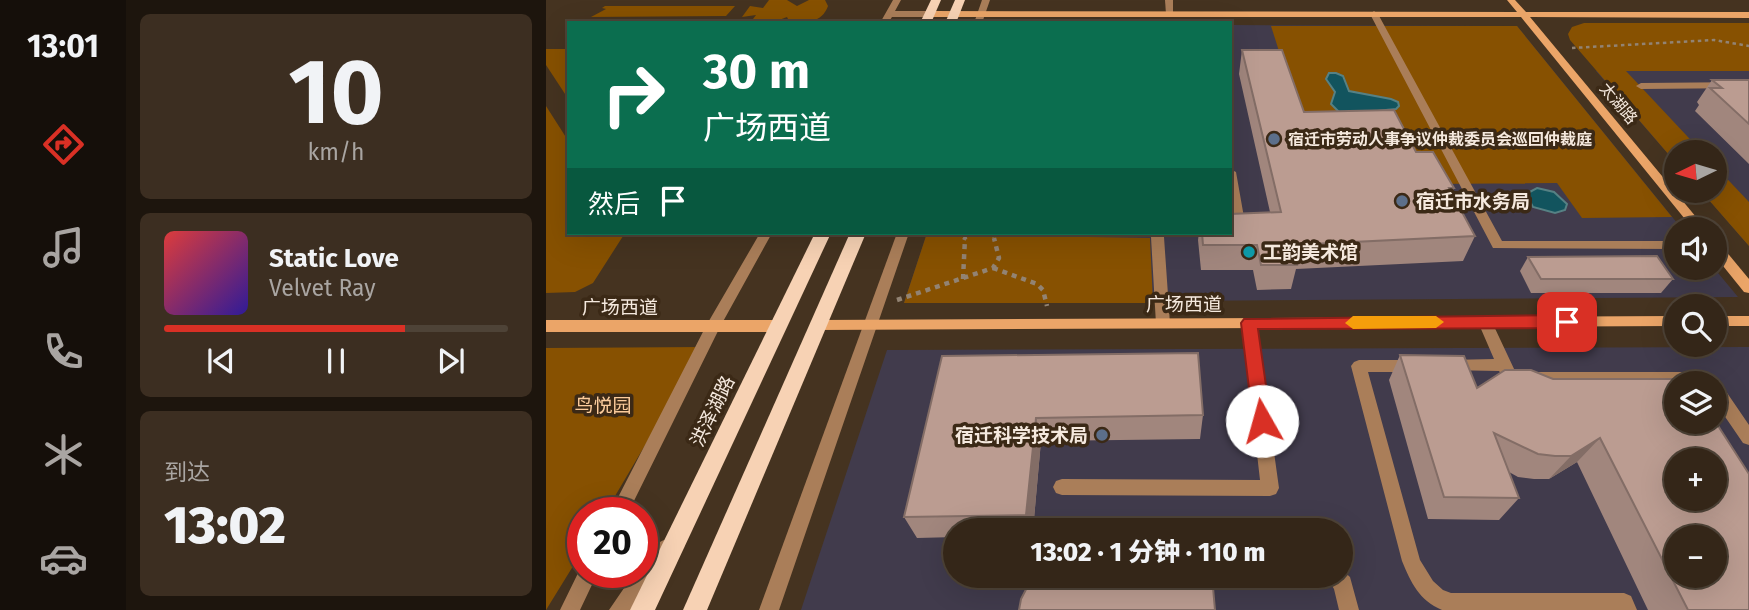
<!DOCTYPE html>
<html lang="zh">
<meta charset="utf-8">
<style>
body{margin:0;font-family:"Fira Sans","Noto Sans SC",sans-serif;background:#3c2e21;color:#f1f3f6;height:100vh;display:flex;flex-direction:column;font-size:26px;white-space:nowrap}
*{box-sizing:border-box;margin:0}
p{font-size:23px;color:#a9a5a2}
.icon{flex:none;width:38px;height:38px;fill:none;stroke:currentColor;stroke-width:2;stroke-linecap:round;stroke-linejoin:round}
.map{position:relative;flex:1;overflow:hidden}
.details{display:flex;flex-direction:column;gap:14px;padding:14px;background:#1d150d;width:420px}
.details>*{flex:none}
.banner{position:absolute;left:21px;top:21px;width:665px;height:214px;border-radius:0px;box-shadow:0 7px 28px #0002,0 0 0 2px #4e4337;background:#0b6e4f;color:#fff;overflow:hidden}
.needle{width:46px;rotate:265deg}
.fabs{position:absolute;left:1118px;top:140px;display:grid;gap:14px}
.fabs a{display:grid;place-items:center;width:63px;height:63px;border-radius:50%;background:#342618;box-shadow:0 7px 28px #0002,0 0 0 2px #4e4337;font-size:35px}
.speed{position:absolute;left:21px;top:497px;display:flex;gap:14px;font-size:35px;font-weight:700;text-align:center}
.speed>*{display:grid;place-content:center;width:91px;height:91px;border-radius:50%;background:#342618;box-shadow:0 7px 28px #0002,0 0 0 2px #4e4337;line-height:1}
.speed .limit{border:10px solid #d22;background:#fff;color:#111}
.pin{position:absolute;display:grid;place-items:center;width:60px;height:60px;color:#fff;margin:-30px;border-radius:14px;box-shadow:0 4px 10px #0006}
.me{position:absolute;width:77px;margin:-38px;rotate:353deg;stroke-linejoin:round;filter:drop-shadow(0 0 5px #0008)}
.turn{display:flex;align-items:center;gap:24px;height:147px;padding:0 21px;font-size:32px}
.turn .icon{width:91px;height:91px;stroke-width:2.5}
.turn b{display:block;font-size:49px;line-height:60px}
.then{display:flex;align-items:center;height:66px;padding:0 21px;background:#0003;gap:14px;font-size:26px}
.big{font-size:52px;font-weight:800;line-height:1.1}
.details .widget{flex:1;display:flex;flex-direction:column;justify-content:center;gap:10px;min-width:0;padding:0 24px;border-radius:10px;background:#3c2e21}
.details .dial{align-items:center;gap:0}
.dial b{font-size:91px;line-height:1}
.song{display:flex;align-items:center;gap:21px}
.cover{width:84px;height:84px;border-radius:10px;background:linear-gradient(135deg,hsl(0 70% 55%),hsl(250 70% 35%))}
.played{height:7px;border-radius:4px;background:linear-gradient(90deg,#d93025 70%,#4e4337 70%)}
.keys{display:flex;justify-content:space-around;direction:ltr}
.trip{position:absolute;left:397px;top:518px;width:410px;height:70px;border-radius:35px;background:#342618;box-shadow:0 7px 28px #0002,0 0 0 2px #4e4337;font-weight:800;line-height:70px;text-align:center}
main{display:flex;flex:1;min-height:0}
.dock{display:flex;flex-direction:column;width:126px;justify-content:space-around;align-items:center;background:#150f0a;color:#a9a5a2}
.dock .icon{width:49px;height:49px}
.dock .selected{color:#d93025}
.dock b{font-size:32px;color:#f1f3f6}
.map>svg:first-child{display:block}
.commercial{fill:#413b4c;fill-rule:evenodd}
.green{fill:#875101}
.water{fill:#12545e;stroke:#568184;stroke-width:2}
.lines{fill:none;stroke-linecap:round;stroke-linejoin:round}
.path-far2{stroke:#928373;stroke-width:2.5;stroke-dasharray:3.5 3.5;stroke-linecap:butt}
.path-far1{stroke:#928373;stroke-width:3.5;stroke-dasharray:4.5 4.5;stroke-linecap:butt}
.path{stroke:#928373;stroke-width:4.5;stroke-dasharray:5 5;stroke-linecap:butt}
.lane{fill:#aa7e59;fill-rule:evenodd}
.secondary{fill:#eba568;fill-rule:evenodd}
.primary{fill:#f7d2b4;fill-rule:evenodd}
.wall{fill:#a1867d}
.shaded-wall{fill:#836d66}
.building{fill:#bb9c91;stroke:#836d66;stroke-width:2;fill-rule:evenodd}
.route{fill:#d93025;stroke:#8d1f18;stroke-width:2}
.slow{fill:#f59e0b}
.service-dot{fill:#5c6f8a;stroke:#3b2916;stroke-width:2.5}
.culture-dot{fill:#0f9aa8;stroke:#3b2916;stroke-width:2.5}
.labels{text-anchor:middle;stroke-width:7;stroke-linejoin:round;paint-order:stroke}
.far-street-label{font-size:16px;fill:#f5e9de;stroke:#3b2916}
.far-poi-label{font-size:16px;font-weight:bold;fill:#f5e9de;stroke:#3b2916;text-anchor:start}
.poi-label{font-size:19px;font-weight:bold;fill:#f5e9de;stroke:#3b2916;text-anchor:start}
.street-label{font-size:19px;fill:#f5e9de;stroke:#3b2916}
.park-label{font-size:19px;fill:#fccc9c;stroke:#3b2916}
</style>
<main>
<nav class="dock">
<b>13:01</b>
<svg class="icon selected" aria-label="directions" viewBox="0 0 24 24"><path d="M12 3l9 9-9 9-9-9zM9 14v-3h6M13 9l2 2-2 2"/></svg>
<svg class="icon" aria-label="music" viewBox="0 0 24 24"><path d="M9 18V5l10-2v13"/><circle cx="6" cy="18" r="3"/><circle cx="16" cy="16" r="3"/></svg>
<svg class="icon" aria-label="phone" viewBox="0 0 24 24"><path d="M5 4h4l2 5-3 2q2 4 5 5l2-3 5 2v4C11 20 4 13 5 4z"/></svg>
<svg class="icon" aria-label="climate" viewBox="0 0 24 24"><path d="M12 3v18M4 7l16 10M4 17L20 7"/></svg>
<svg class="icon" aria-label="car" viewBox="0 0 24 24"><path d="M5 17H2v-5l4-1 3-4h7l3 4 3 1v5h-3M9 17h6M6 11h13"/><circle cx="7" cy="17" r="2"/><circle cx="17" cy="17" r="2"/></svg>
</nav>
<section class="details">
<div class="widget dial"><b>10</b><p>km/h</p></div>
<div class="widget">
<div class="song"><i class="cover"></i><div><b>Static Love</b><p>Velvet Ray</p></div></div>
<div class="played"></div>
<div class="keys"><svg class="icon" aria-label="previous" viewBox="0 0 24 24"><path d="M18 5L8 12l10 7zM5 5v14"/></svg><svg class="icon" aria-label="pause" viewBox="0 0 24 24"><path d="M8 5v14M16 5v14"/></svg><svg class="icon" aria-label="next" viewBox="0 0 24 24"><path d="M6 5l10 7-10 7zM19 5v14"/></svg></div>
</div>
<div class="widget"><p>到达</p><b class="big">13:02</b></div>
</section>
<div class="map">
<svg width="1203" height="610" viewBox="0 0 1203 610">
<rect width="100%" height="100%" fill="#453320"/>
<g class="commercial">
<polygon points="684,25 971,26 1136,229 1130,229 1130,268 1168,268 1192,297 358,303 381,233 684,233"/>
<polygon points="1050,71 1203,71 1203,246 1155,191 1169,191 1169,152 1130,152 1130,163"/>
<path d="M1203,347v263h-948l86,-260zM1130,383h39v39h-39zM1130,460h39v39h-39zM410,530h384v46h-384zM1130,537h39v39h-39z"/>
</g>
<g class="green">
<path d="M223,0h18l10,6 12,-6h16l3,6c-6,17 -22,17 -38,17l-3,-6 -16,6h-21l6,-8 -14,2 8,-11 13,2z"/>
<polygon points="59,6 189,6 180,16 45,17 60,9 56,8"/>
<polygon points="1038,23 1203,23 1203,71 1080,71 1156,152 1130,152 1130,163 1024,40 1022,34 1026,27"/>
<polygon points="725,26 971,26 1126,217 1036,218 1011,183 886,184 759,133"/>
<polygon points="0,49 23,49 23,100 0,65"/>
<polygon points="0,106 23,142 23,233 79,233 47,283 29,292 0,293"/>
<polygon points="1169,166 1203,202 1203,246 1155,191 1169,191"/>
<polygon points="381,233 530,233 543,237 604,238 607,303 358,303"/>
<polygon points="157,347 59,513 37,513 37,550 0,610 0,348"/>
</g>
<g class="water">
<path d="M783,73h7l7,3 6,15 42,8 7,3 1,4 -3,3c-20,2 -37,5 -57,3l-8,-8 4,-12 -9,-13z"/>
<polygon points="991,188 1008,192 1021,204 1019,210 1009,213 987,207 980,194"/>
</g>
<g class="lines">
<polyline class="path-far2" points="1026,48 1168,40 1203,46"/>
<g class="path-far1">
<polyline points="447,233 449,240"/>
<polyline points="418,240 421,233"/>
</g>
<g class="path">
<polyline points="447,268 491,284 497,290 501,306"/>
<polyline points="417,279 419,238"/>
<polyline points="351,300 447,268 453,258 448,238"/>
</g>
<g class="lane">
<polygon points="347,0 355,0 349,11 383,11 387,14 383,17 346,17 342,23 334,23"/>
<polygon points="436,0 444,0 436,23 428,23"/>
<polygon points="619,0 627,0 627,16 620,14"/>
<polygon points="828,11 832,14 956,241 1130,241 1130,249 947,248 824,14"/>
<polygon points="1203,82 1203,88 1095,89 1090,86 1095,83"/>
<polygon points="684,169 690,172 699,223 695,232 684,235 679,233 684,233 687,223 684,208"/>
<polygon points="214,233 226,233 174,327 82,513 64,513 160,326"/>
<polygon points="351,233 363,233 233,610 213,610"/>
<polygon points="538,233 662,233 656,237 618,237 624,324 622,328 612,328 610,324 605,237 544,237"/>
<polygon points="939,317 944,318 946,322 969,371 966,375 961,377 956,375 953,371 898,370 895,366 898,362 903,360 948,359 932,322 934,318"/>
<polygon points="703,318 708,319 710,323 733,488 730,494 724,496 516,495 510,493 507,487 510,481 516,479 714,480 696,323 698,319"/>
<path d="M813,360h56l5,2 3,4 -3,4 -5,2h-47l52,188 13,21 10,9 8,3h173l7,3 6,14h-195c-23,-10 -31,-27 -40,-49l-51,-195 3,-4z"/>
<polygon points="987,372 1151,372 1168,379 1171,383 1175,384 1203,425 1203,445 1197,443 1169,402 1169,383 987,384 982,382 979,378 982,374"/>
<path d="M118,540l7,2 2,7 -2,7 -40,54h-22l26,-38h7c0,-12 10,-27 22,-32z"/>
<polygon points="36,565 37,572 52,572 34,610 14,610"/>
<polygon points="794,568 804,577 813,610 793,610 788,589 780,576 794,576"/>
</g>
<g class="secondary">
<polygon points="961,0 969,0 980,12 1203,12 1203,18 984,17 1160,229 1147,229 975,17 383,17 379,14 383,11 971,12"/>
<polygon points="1169,243 1174,244 1203,279 1203,293 1198,292 1169,256"/>
<polygon points="1130,316 1130,326 271,330 266,329 264,325 266,321 271,320"/>
<rect x="1169" y="316" width="34" height="10"/>
<polygon points="0,320 233,320 238,322 240,326 238,330 233,332 0,332"/>
</g>
<g class="primary">
<polygon points="385,0 395,0 385,23 374,23"/>
<polygon points="409,0 419,0 410,23 399,23"/>
<polygon points="269,233 285,233 109,610 84,610"/>
<polygon points="304,233 320,233 161,610 137,610"/>
</g>
</g>
<g class="wall">
<polygon points="696,50 758,112 870,152 908,188 906,193 929,236 917,261 750,269 745,289 711,290 707,270 655,270 652,240 653,233 684,233 724,212 693,74"/>
<polygon points="1166,80 1203,80 1203,164 1149,111 1153,105 1151,102"/>
<polygon points="982,257 1127,279 1115,293 985,293 974,271"/>
<polygon points="854,355 931,388 1007,379 1203,610 1102,610 1031,462 1003,479 988,479 972,477 963,472 973,498 953,520 882,519 843,380"/>
<polygon points="396,356 657,415 654,439 495,441 487,530 410,530 410,537 371,538 358,517"/>
</g>
<g class="shaded-wall">
<polygon points="490,418 495,441 487,530 484,530 480,515"/>
<polygon points="1054,438 1031,462 1003,479 1025,456"/>
</g>
<g class="building">
<polygon points="696,50 736,50 758,112 848,110 870,152 887,152 908,188 903,188 929,236 746,245 751,265 715,265 711,245 657,245 656,233 684,233 684,214 735,212"/>
<polygon points="1166,80 1203,80 1203,124 1164,88 1176,88"/>
<polygon points="1111,256 1127,279 995,279 982,257"/>
<polygon points="652,353 657,415 490,418 480,515 358,517 396,356"/>
<path d="M854,355l64,1 13,32 28,-18h26l22,9h121l11,3 2,1h-11v39l39,-1 34,53v136h-61l-88,-172 -29,18h-16l-17,-2 -44,-21 25,65 -75,-1zM1130,460h39v39h-39zM1130,537h39v39h-39z"/>
<polygon points="487,576 666,576 669,610 473,610 475,599"/>
</g>
<polygon class="route" points="1021,315 1029,322 1021,328 712,329 725,421 722,426 716,428 709,426 707,421 695,323 698,319"/>
<polygon class="slow" points="807,316 890,316 898,322 890,328 807,329 799,323"/>
<g class="service-dot">
<circle cx="728" cy="139" r="7"/>
<circle cx="856" cy="201" r="7"/>
<circle cx="556" cy="435" r="7"/>
</g>
<circle class="culture-dot" cx="703" cy="252" r="7"/>
<g class="labels">
<g class="far-street-label">
<text transform="translate(1073 103) rotate(50)" y="6">太湖路</text>
</g>
<g class="far-poi-label">
<text x="742" y="145">宿迁市劳动人事争议仲裁委员会巡回仲裁庭</text>
</g>
<g class="poi-label">
<text x="870" y="208">宿迁市水务局</text>
<text x="717" y="259">工韵美术馆</text>
<text x="542" y="442" text-anchor="end">宿迁科学技术局</text>
</g>
<g class="street-label">
<text x="638" y="311">广场西道</text>
<text x="74" y="314">广场西道</text>
<text transform="translate(166 411) rotate(-64)" y="7">洪泽湖路</text>
</g>
<g class="park-label">
<text x="57" y="412">鸟悦园</text>
</g>
</g>
</svg>
<div class="fabs">
<a><svg class="needle" viewBox="-14 -14 28 28"><path d="M0-13l5 13h-10z" fill="#e53935"/><path d="M0 13l5-13h-10z" fill="#a9a5a2"/></svg></a>
<a><svg class="icon" aria-label="sound" viewBox="0 0 24 24"><path d="M4 9h4l5-4v14l-5-4H4zM17 9q2 3 0 6"/></svg></a>
<a><svg class="icon" aria-label="search" viewBox="0 0 24 24"><circle cx="10" cy="10" r="6"/><path d="M15 15l6 6"/></svg></a>
<a><svg class="icon" aria-label="layers" viewBox="0 0 24 24"><path d="M12 4l9 5-9 5-9-5zM3 14l9 5 9-5"/></svg></a>
<a>+</a>
<a>−</a>
</div>
<div class="speed"><div class="limit">20</div></div>
<div class="pin" style="left:1021px;top:322px;background:#d93025"><svg class="icon" aria-label="arrive" viewBox="0 0 24 24"><path d="M6 21V4h12l-3 4 3 4H6"/></svg></div>
<svg class="me" style="left:716px;top:421px" viewBox="-20 -20 40 40"><circle r="19" fill="#fff"/><path d="M0-13L10 11 0 6-10 11z" fill="#d93025"/></svg>
<div class="trip">13:02 · 1 分钟 · 110 m</div>
<div class="banner">
<div class="turn"><svg class="icon" aria-label="right" viewBox="0 0 24 24"><path d="M7 20v-9h11M14 6l5 5-5 5"/></svg><div><b>30 m</b>广场西道</div></div>
<div class="then">然后<svg class="icon" aria-label="arrive" viewBox="0 0 24 24"><path d="M6 21V4h12l-3 4 3 4H6"/></svg></div>
</div>
</div>
</main>
